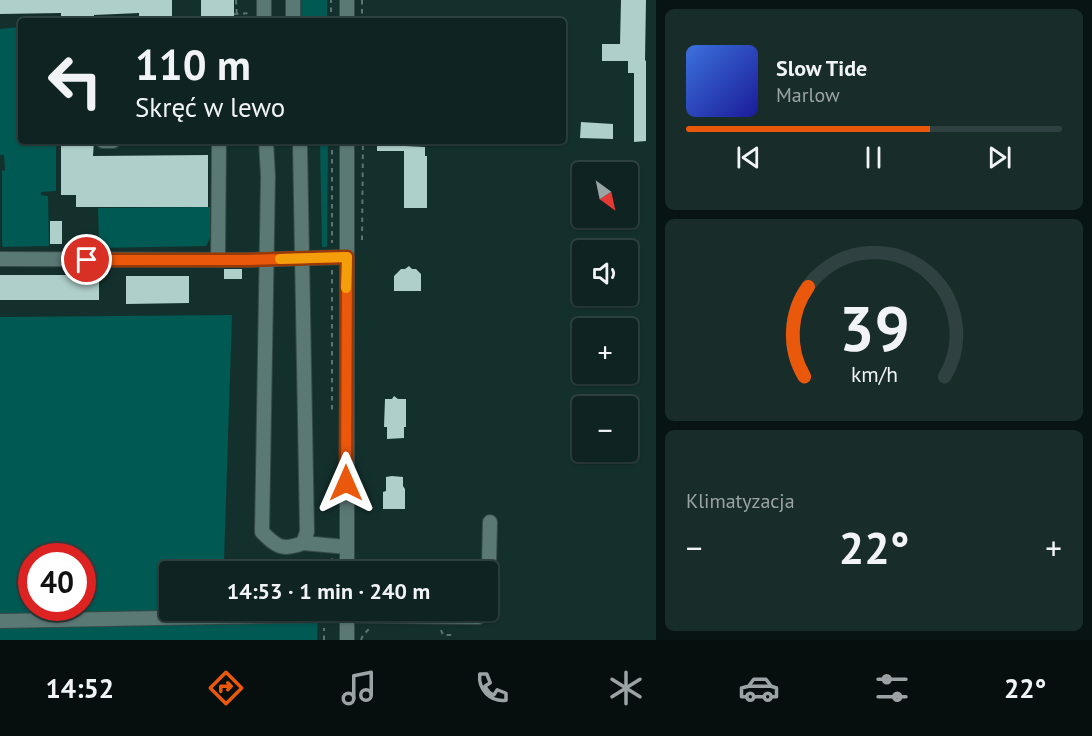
<!DOCTYPE html>
<html lang="pl">
<meta charset="utf-8">
<style>
body{margin:0;font-family:"PT Sans",sans-serif;background:#182c2a;color:#f1f3f6;height:100vh;display:flex;flex-direction:column;font-size:22px;white-space:nowrap}
*{box-sizing:border-box;margin:0}
p{font-size:20px;color:#9ba4a5}
.icon{flex:none;width:33px;height:33px;fill:none;stroke:currentColor;stroke-width:2;stroke-linecap:round;stroke-linejoin:round}
.map{position:relative;flex:1;overflow:hidden}
.details{display:flex;flex-direction:column;gap:9px;padding:9px;background:#081413;width:436px}
.details>*{flex:none}
.hud{position:absolute;left:18px;top:18px;width:548px;height:126px;border-radius:6px;box-shadow:0 2px 4px #0004,0 0 0 2px #2f4140;background:#0f2422;color:#f1f3f6;overflow:hidden}
.needle{width:39px;rotate:147deg}
.controls{position:absolute;left:572px;top:162px;display:grid;gap:12px}
.controls a{display:grid;place-items:center;width:66px;height:66px;border-radius:6px;background:#0f2422;box-shadow:0 2px 4px #0004,0 0 0 2px #2f4140;font-size:30px}
.speed{position:absolute;left:18px;top:543px;display:flex;gap:12px;font-size:30px;font-weight:700;text-align:center}
.speed>*{display:grid;place-content:center;width:78px;height:78px;border-radius:50%;background:#0f2422;box-shadow:0 2px 4px #0004,0 0 0 2px #2f4140;line-height:1}
.speed .limit{border:9px solid #d22;background:#fff;color:#111}
.pin{position:absolute;display:grid;place-items:center;width:51px;height:51px;color:#fff;margin:-26px;border:3px solid #fff;border-radius:50%;box-shadow:0 2px 6px #0007}
.me{position:absolute;width:66px;margin:-33px;rotate:0deg;stroke-linejoin:round;filter:drop-shadow(0 0 4px #0008)}
.turn{display:flex;align-items:center;gap:21px;height:126px;padding:0 18px;font-size:27px}
.turn .icon{width:78px;height:78px;stroke-width:2.5}
.turn b{display:block;font-size:42px;line-height:51px}
.big{font-size:45px;font-weight:600;line-height:1.1}
.details .widget{flex:1;display:flex;flex-direction:column;justify-content:center;gap:9px;min-width:0;padding:0 21px;border-radius:9px;background:#182c2a}
.details .dial{align-items:center;gap:0}
.dial svg{height:156px;overflow:visible;fill:none;stroke:#2f4140;stroke-width:7;stroke-linecap:round;text-anchor:middle}
.dial text{fill:#f1f3f6;stroke:none}
.song{display:flex;align-items:center;gap:18px}
.cover{width:72px;height:72px;border-radius:9px;background:linear-gradient(135deg,hsl(220 70% 55%),hsl(240 70% 35%))}
.played{height:6px;border-radius:3px;background:linear-gradient(90deg,#ea580c 65%,#2f4140 65%)}
.keys{display:flex;justify-content:space-around;direction:ltr}
.heat{display:flex;justify-content:space-between;align-items:center;font-size:33px;direction:ltr}
.trip{position:absolute;left:159px;top:561px;width:339px;height:60px;border-radius:6px;background:#0f2422;box-shadow:0 2px 4px #0004,0 0 0 2px #2f4140;font-weight:600;line-height:60px;text-align:center}
.tabs{display:flex;height:96px;justify-content:space-around;align-items:center;background:#060e0e;color:#9ba4a5}
.tabs .icon{width:42px;height:42px}
.tabs .on{color:#ea580c}
.tabs b{font-size:27px;color:#f1f3f6}
main{display:flex;flex:1;min-height:0}
.map>svg:first-child{display:block}
.green{fill:#005952;fill-rule:evenodd}
.building{fill:#afcfca}
.lines{fill:none;stroke-linecap:round;stroke-linejoin:round}
.minor-casing{stroke:#354b48;stroke-width:16}
.path{stroke:#5c7471;stroke-width:2;stroke-dasharray:4.5 4.5;stroke-linecap:butt}
.minor{stroke:#5a7874;stroke-width:14}
.route-casing{stroke:#983908;stroke-width:15}
.route{stroke:#ea580c;stroke-width:10}
.slow{stroke:#f59e0b;stroke-width:10}
</style>
<main>
<div class="map">
<svg width="656" height="640" viewBox="0 0 656 640">
<rect width="100%" height="100%" fill="#14302d"/>
<g class="green">
<rect x="300" y="0" width="27" height="21"/>
<polygon points="21,27 21,141 56,141 56,191 41,192 41,195 48,196 49,246 3,247 2,244 2,171 5,170 4,155 0,155 0,29"/>
<polygon points="320,141 328,141 327,247 322,247"/>
<polygon points="210,207 210,238 206,246 101,248 99,244 98,208"/>
<path d="M232,315l-8,246 87,5 -2,6h-139v38l148,1 -1,29h-317v-323zM32,556h50v52h-50z"/>
</g>
<g class="building">
<polygon points="0,0 172,0 172,21 139,21 139,13 94,15 94,21 61,21 61,13 0,14"/>
<rect x="201" y="0" width="33" height="21"/>
<polygon points="621,0 646,0 645,60 646,61 646,141 634,142 634,73 628,73 628,61 602,61 602,44 620,44"/>
<polygon points="581,122 613,124 613,139 580,138"/>
<polygon points="61,141 94,141 93,156 208,155 208,207 76,207 76,195 61,195"/>
<polygon points="377,141 405,141 405,146 425,147 425,156 427,156 427,208 404,208 404,151 377,151"/>
<rect x="50" y="221" width="12" height="23"/>
<polygon points="409,266 412,269 416,269 421,274 421,291 394,291 394,276 401,269 405,269"/>
<rect x="224" y="269" width="18" height="10"/>
<rect x="0" y="275" width="99" height="25"/>
<polygon points="126,276 189,276 189,303 126,304"/>
<polygon points="394,396 398,399 406,399 406,427 404,427 404,438 387,439 387,427 384,427 385,399 392,399"/>
<polygon points="392,476 403,477 403,486 405,489 405,509 383,509 383,492 386,491 386,477"/>
</g>
<g class="lines">
<defs>
<g id="minor">
<polyline points="264,0 264,21"/>
<polyline points="293,21 293,0"/>
<polyline points="347,21 347,0"/>
<polyline points="103,141 113,141"/>
<path d="M266,141l2,35 -6,356c15,15 20,19 41,11l4,-11 -7,-387"/>
<polyline points="0,259 245,260 347,257"/>
<polyline points="218,260 219,141"/>
<polyline points="303,543 347,547"/>
<polyline points="347,572 347,141"/>
<polyline points="488,609 490,522"/>
<polyline points="347,610 347,640"/>
<polyline points="0,621 326,615 478,617 482,615 487,610"/>
</g>
</defs>
<use href="#minor" class="minor-casing"/>
<g class="path">
<polyline points="236,0 237,21"/>
<polyline points="362,0 362,21"/>
<polyline points="234,14 251,13"/>
<polyline points="331,21 331,0"/>
<polyline points="332,141 332,243"/>
<polyline points="362,240 363,141"/>
<polyline points="332,270 332,411"/>
<polyline points="332,572 332,558"/>
<polyline points="441,630 443,635 453,635"/>
<polyline points="324,640 324,628"/>
<polyline points="361,640 363,635 370,628"/>
</g>
<use href="#minor" class="minor"/>
</g>
<g class="lines">
<defs>
<polyline id="route" points="87,260 245,260 347,257 346,483"/>
</defs>
<use href="#route" class="route-casing"/>
<use href="#route" class="route"/>
<polyline class="slow" points="280,259 347,257 346,288"/>
</g>
</svg>
<div class="controls">
<a><svg class="needle" viewBox="-14 -14 28 28"><path d="M0-13l5 13h-10z" fill="#e53935"/><path d="M0 13l5-13h-10z" fill="#9ba4a5"/></svg></a>
<a><svg class="icon" aria-label="sound" viewBox="0 0 24 24"><path d="M4 9h4l5-4v14l-5-4H4zM17 9q2 3 0 6"/></svg></a>
<a>+</a>
<a>−</a>
</div>
<div class="speed"><div class="limit">40</div></div>
<div class="pin" style="left:87px;top:260px;background:#d93025"><svg class="icon" aria-label="arrive" viewBox="0 0 24 24"><path d="M6 21V4h12l-3 4 3 4H6"/></svg></div>
<svg class="me" style="left:346px;top:483px" viewBox="-20 -20 40 40"><path d="M0-17L14 15 0 8-14 15z" fill="#ea580c" stroke="#fff" stroke-width="4"/></svg>
<div class="trip">14:53 · 1 min · 240 m</div>
<div class="hud">
<div class="turn"><svg class="icon" aria-label="left" viewBox="0 0 24 24"><path d="M17 20v-9H6M10 6l-5 5 5 5"/></svg><div><b>110 m</b>Skręć w lewo</div></div>
</div>
</div>
<section class="details">
<div class="widget">
<div class="song"><i class="cover"></i><div><b>Slow Tide</b><p>Marlow</p></div></div>
<div class="played"></div>
<div class="keys"><svg class="icon" aria-label="previous" viewBox="0 0 24 24"><path d="M18 5L8 12l10 7zM5 5v14"/></svg><svg class="icon" aria-label="pause" viewBox="0 0 24 24"><path d="M8 5v14M16 5v14"/></svg><svg class="icon" aria-label="next" viewBox="0 0 24 24"><path d="M6 5l10 7-10 7zM19 5v14"/></svg></div>
</div>
<div class="widget dial"><svg viewBox="0 0 100 80">
<path d="M14 69A42 42 0 1 1 86 69"/>
<path d="M14 69A42 42 0 0 1 16 23" stroke="#ea580c"/>
<text x="50" y="56" font-size="32" font-weight="700">39</text>
<text x="50" y="72" font-size="11">km/h</text>
</svg></div>
<div class="widget"><p>Klimatyzacja</p>
<div class="heat"><a>−</a><b class="big">22°</b><a>+</a></div>
</div>
</section>
</main>
<nav class="tabs">
<b>14:52</b>
<svg class="icon on" aria-label="directions" viewBox="0 0 24 24"><path d="M12 3l9 9-9 9-9-9zM9 14v-3h6M13 9l2 2-2 2"/></svg>
<svg class="icon" aria-label="music" viewBox="0 0 24 24"><path d="M9 18V5l10-2v13"/><circle cx="6" cy="18" r="3"/><circle cx="16" cy="16" r="3"/></svg>
<svg class="icon" aria-label="phone" viewBox="0 0 24 24"><path d="M5 4h4l2 5-3 2q2 4 5 5l2-3 5 2v4C11 20 4 13 5 4z"/></svg>
<svg class="icon" aria-label="climate" viewBox="0 0 24 24"><path d="M12 3v18M4 7l16 10M4 17L20 7"/></svg>
<svg class="icon" aria-label="car" viewBox="0 0 24 24"><path d="M5 17H2v-5l4-1 3-4h7l3 4 3 1v5h-3M9 17h6M6 11h13"/><circle cx="7" cy="17" r="2"/><circle cx="17" cy="17" r="2"/></svg>
<svg class="icon" aria-label="filters" viewBox="0 0 24 24"><path d="M4 7h16M4 17h16"/><circle cx="9" cy="7" r="2"/><circle cx="15" cy="17" r="2"/></svg>
<b>22°</b>
</nav>
